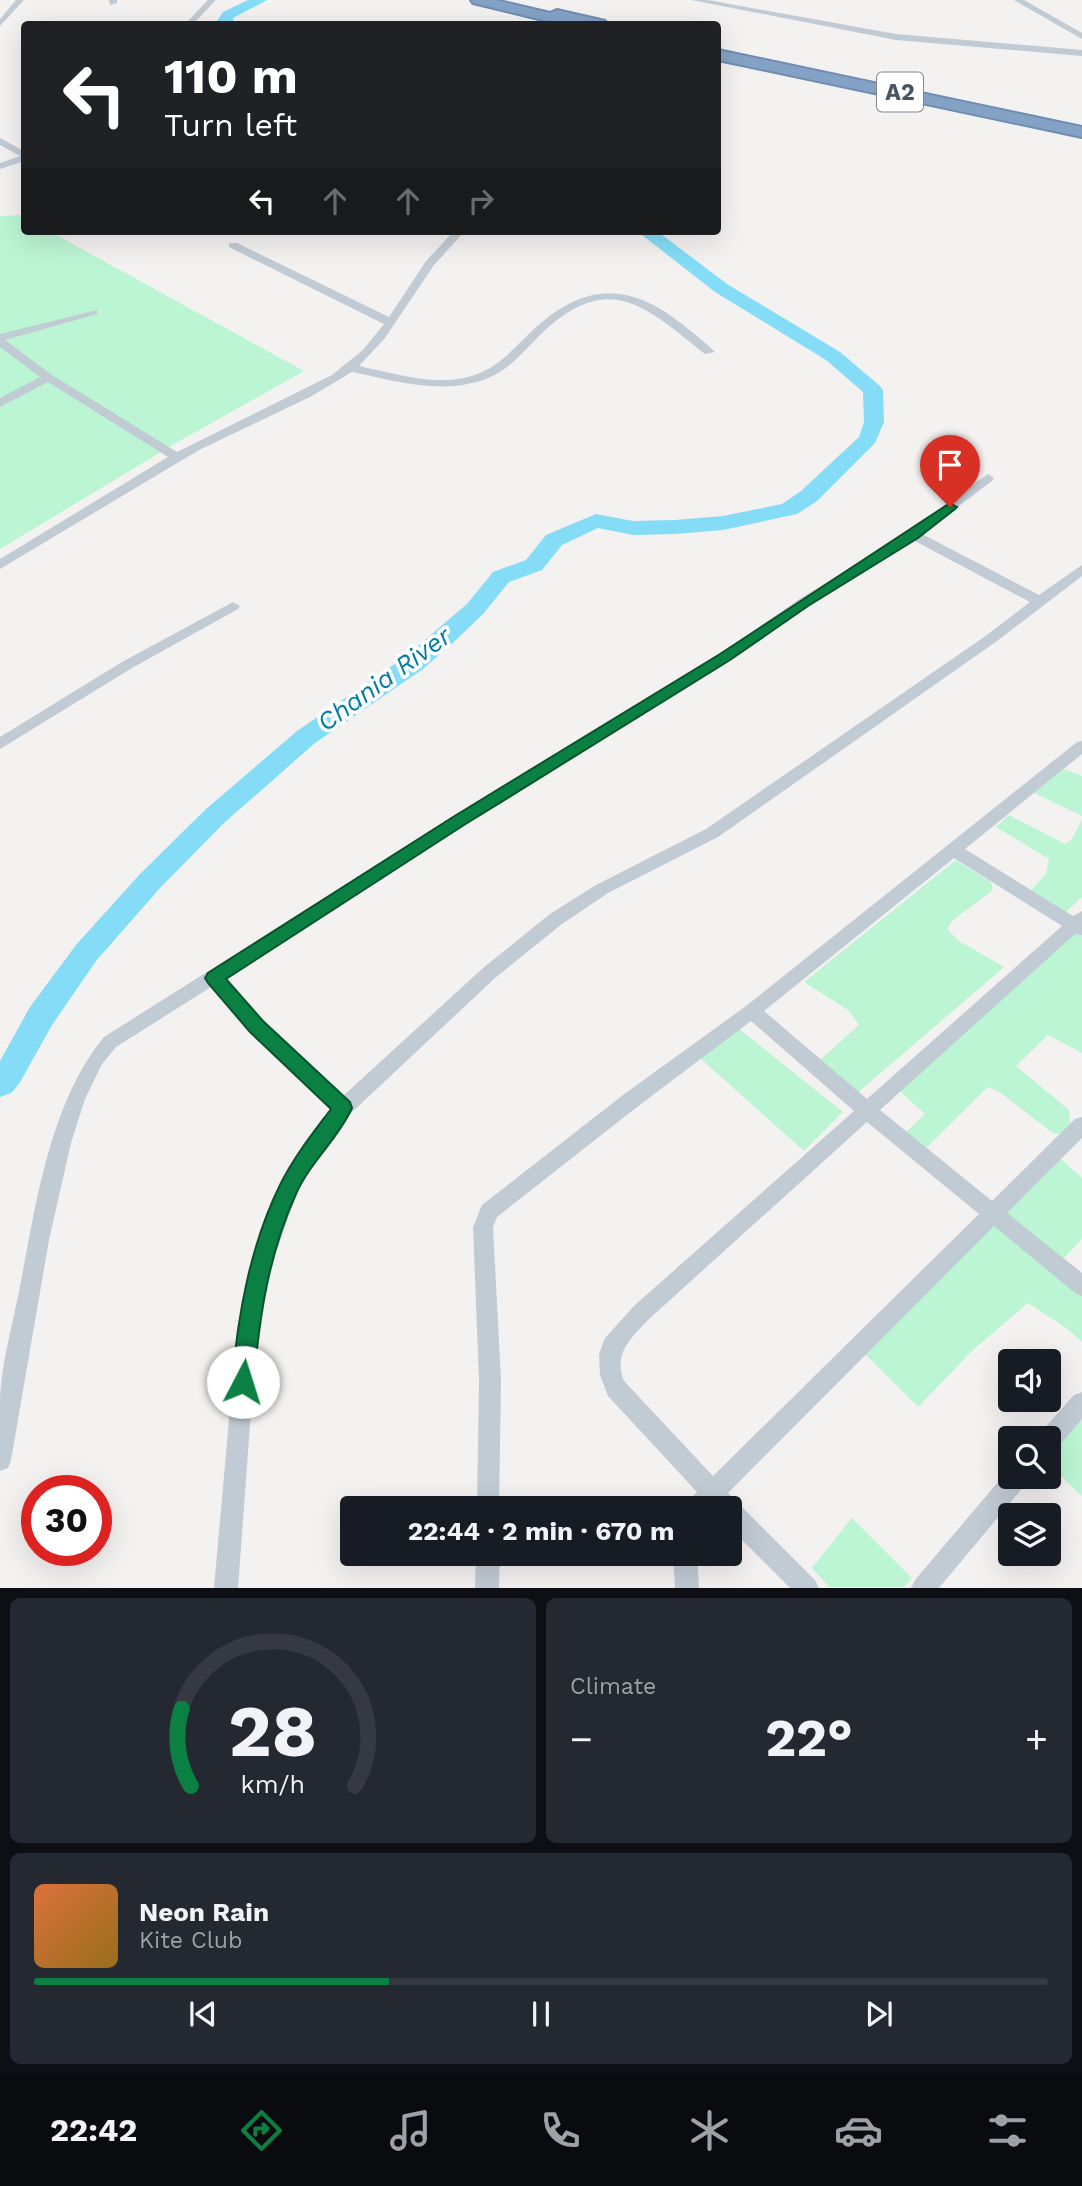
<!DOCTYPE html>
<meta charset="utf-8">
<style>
body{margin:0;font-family:"Work Sans",sans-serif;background:#242831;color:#f1f3f6;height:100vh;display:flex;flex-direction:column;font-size:26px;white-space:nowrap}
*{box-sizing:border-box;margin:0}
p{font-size:23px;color:#9ea1a6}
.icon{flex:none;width:38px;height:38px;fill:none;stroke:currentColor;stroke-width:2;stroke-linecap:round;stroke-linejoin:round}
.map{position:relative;height:1588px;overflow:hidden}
.drawer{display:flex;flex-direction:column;gap:10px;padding:10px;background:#0d0f14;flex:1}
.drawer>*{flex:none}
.top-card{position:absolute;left:21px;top:21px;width:700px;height:214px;border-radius:7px;box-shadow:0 7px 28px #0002;background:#202124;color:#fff;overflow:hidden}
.buttons{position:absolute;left:998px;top:1349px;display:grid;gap:14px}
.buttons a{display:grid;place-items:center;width:63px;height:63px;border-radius:7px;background:#171b24;box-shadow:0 7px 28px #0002;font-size:35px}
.speed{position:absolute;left:21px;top:1475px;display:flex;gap:14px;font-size:35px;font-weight:700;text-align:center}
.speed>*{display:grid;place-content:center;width:91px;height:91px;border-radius:50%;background:#171b24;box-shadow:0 7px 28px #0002;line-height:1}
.speed .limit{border:10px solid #d22;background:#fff;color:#111}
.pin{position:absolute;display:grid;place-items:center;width:60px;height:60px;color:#fff;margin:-72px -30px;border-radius:50% 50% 50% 0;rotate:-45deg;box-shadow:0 0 7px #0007}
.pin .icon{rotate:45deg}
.me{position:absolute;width:77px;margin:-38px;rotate:5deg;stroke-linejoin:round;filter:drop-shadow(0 0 5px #0008)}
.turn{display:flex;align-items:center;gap:24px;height:147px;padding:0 28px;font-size:32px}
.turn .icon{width:91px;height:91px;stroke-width:2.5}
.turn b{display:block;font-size:49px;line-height:60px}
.lanes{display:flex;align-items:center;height:66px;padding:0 28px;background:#0003;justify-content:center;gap:35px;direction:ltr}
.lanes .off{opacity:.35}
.big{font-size:52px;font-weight:700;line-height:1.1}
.drawer .card{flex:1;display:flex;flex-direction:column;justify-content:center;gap:10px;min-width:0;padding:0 24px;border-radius:10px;background:#242831}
.drawer .dial{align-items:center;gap:0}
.dial svg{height:182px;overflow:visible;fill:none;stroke:#363941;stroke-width:7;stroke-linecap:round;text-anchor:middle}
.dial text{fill:#f1f3f6;stroke:none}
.song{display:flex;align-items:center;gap:21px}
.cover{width:84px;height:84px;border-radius:10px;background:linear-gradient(135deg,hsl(20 70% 55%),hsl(40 70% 35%))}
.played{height:7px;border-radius:4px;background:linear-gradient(90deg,#0b8043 35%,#363941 35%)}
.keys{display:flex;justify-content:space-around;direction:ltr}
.heat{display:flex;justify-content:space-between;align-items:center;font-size:38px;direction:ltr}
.drawer .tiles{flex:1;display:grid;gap:10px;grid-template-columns:1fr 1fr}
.card:last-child{grid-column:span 2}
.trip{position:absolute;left:340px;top:1496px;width:402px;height:70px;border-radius:7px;background:#171b24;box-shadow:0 7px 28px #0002;font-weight:700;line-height:70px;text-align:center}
.menu{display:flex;height:112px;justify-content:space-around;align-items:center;background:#090b0e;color:#9ea1a6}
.menu .icon{width:49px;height:49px}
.menu .on{color:#0b8043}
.menu b{font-size:32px;color:#f1f3f6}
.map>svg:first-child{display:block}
.green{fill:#bcf5d3}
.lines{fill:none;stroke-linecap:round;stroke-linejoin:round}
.river{fill:#84dcf6;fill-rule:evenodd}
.highway-casing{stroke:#6f8db1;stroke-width:4}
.street{fill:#c1cbd4;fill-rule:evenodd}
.highway{fill:#84a2c5;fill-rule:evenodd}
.route{fill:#0b8043;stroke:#07532c;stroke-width:2}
.labels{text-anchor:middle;stroke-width:7;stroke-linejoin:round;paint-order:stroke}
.shield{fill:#fff;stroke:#7e8790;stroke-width:2}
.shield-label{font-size:23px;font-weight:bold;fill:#475461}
.water-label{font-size:26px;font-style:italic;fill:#037da2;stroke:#fff}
</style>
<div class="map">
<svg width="1082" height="1588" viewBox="0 0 1082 1588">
<rect width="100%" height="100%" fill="#f4f1f1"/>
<g class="green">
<polygon points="20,215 24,217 24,231 49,231 304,371 176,443 0,549 0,216"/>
<polygon points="1064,769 1082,776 1082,816 1034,793"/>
<polygon points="1009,815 1065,844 1071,840 1082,820 1082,897 1066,912 1031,890 1046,874 1049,859 996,827"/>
<polygon points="956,860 991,882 993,890 953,920 947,929 959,941 1004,967 850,1099 820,1060 859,1025 848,1010 804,982"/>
<polygon points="1069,924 1082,933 1082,1053 1048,1035 1016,1066 1069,1110 1070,1124 1064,1132 1054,1134 1001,1093 988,1087 918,1156 897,1141 925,1114 893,1085"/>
<polygon points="738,1028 843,1112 804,1151 701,1059"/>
<polygon points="1059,1157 1082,1178 1082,1239 1058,1264 998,1215"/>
<polygon points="994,1221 1082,1290 1082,1342 1069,1330 1028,1303 973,1350 918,1407 863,1352"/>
<polygon points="1082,1409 1082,1496 1048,1464 1048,1446"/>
<polygon points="852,1518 912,1578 904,1587 829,1587 812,1568"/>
</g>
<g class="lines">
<g class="river">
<polygon points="248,0 267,0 233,18 234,24 219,24 217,21 223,12"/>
<polygon points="637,231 657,231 727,284 840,352 880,386 883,390 884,422 875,443 817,501 797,514 723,530 675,534 633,535 598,528 562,545 542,570 509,582 483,614 457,639 423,669 315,743 224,823 160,888 96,961 52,1025 19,1084 11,1093 0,1097 0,1061 30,1007 76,945 140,874 206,809 297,731 405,657 467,604 493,572 526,560 546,535 596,514 633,521 675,520 723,516 782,504 801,491 859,437 864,422 863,392 826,360 715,292"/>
</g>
<defs>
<g id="highway">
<polygon points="471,0 495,0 550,13 557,10 605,21 607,24 559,24 473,3"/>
<polygon points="718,50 1082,127 1082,137 718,60"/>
</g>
</defs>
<use href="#highway" class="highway-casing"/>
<g class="street">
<polygon points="16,0 24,0 0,26 0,19"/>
<polygon points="109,0 117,0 117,3 110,5"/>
<polygon points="208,0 216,0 193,24 185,24"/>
<polygon points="691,0 708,0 896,34 1082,50 1082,56 896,40"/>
<polygon points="1014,0 1024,0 1082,33 1082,39"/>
<polygon points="0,138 24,151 24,161 0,169 0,163 20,156 0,145"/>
<path d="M454,231h11l-31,34 -49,73 -26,28c38,8 83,23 121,7 26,-11 41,-34 62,-51 49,-41 92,-36 140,2 11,9 23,18 33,28l-10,2c-60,-47 -95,-85 -164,-20 -16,16 -31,35 -53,44 -44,18 -92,3 -136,-6l-42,25 -111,53 -199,119v-10l168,-102 -120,-75 -48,25v-9l40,-21 -40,-30v-13l97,-24v4l-92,26 47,35 125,77 155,-77 31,-25 21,-26 -155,-77v-4h8l152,74 37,-56z"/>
<path d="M988,474l6,4 -2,3 -70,53 117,61 43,-30v11l-85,65 -279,196 -110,56 -46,31 -67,54 -145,136 -28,37 -25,41 -30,87 -10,51 -19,258h-24l23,-258 10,-51 34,-96 27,-44 23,-30 -81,-78 -39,-44 -95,60 -14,17 -17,35 -14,44 -22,97 -38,220 -3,8 -8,3c0,-25 0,-50 0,-74 2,-35 12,-71 19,-105 16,-83 30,-189 85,-255l348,-220 268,-163 78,-54 110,-68zM913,540l117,62 -43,33 -281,194 -110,56 -46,29 -67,54 -140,128 -81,-75 -37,-43 239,-153 266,-165 78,-54z"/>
<polygon points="233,602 240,606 238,609 132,668 0,749 0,737 122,662"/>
<path d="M1082,741v13l-117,95 108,67 9,-5v24l-7,-1 -195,176 112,91 83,-82 7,-2v21l-75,75 75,60v23l-7,-3 -81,-67 -266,267 87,87 4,8h-29l-60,-60v-20h-44l3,-8 8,-8 -89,-96 -8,-21 -1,-21 6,-16 30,-33 219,-194 -103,-90 -114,86 -140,110 -4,10 8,153 -2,128h-22l2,-128 -6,-153 9,-22 141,-110 123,-89 331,-264zM954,858l108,68 -195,173 -103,-88zM867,1122l112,92 -266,262 -89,-95c-11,-28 7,-43 25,-62z"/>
<polygon points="1082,1392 1082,1419 1056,1449 1048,1452 1048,1438 1038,1438 1040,1433 1074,1395"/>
<polygon points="1009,1469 1010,1477 1028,1477 1025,1485 939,1588 911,1588 915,1580"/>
<polygon points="476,1554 500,1554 499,1588 475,1588"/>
<polygon points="673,1554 697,1554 699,1588 675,1588"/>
</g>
<use href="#highway" class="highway"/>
</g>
<path class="route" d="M950,503l7,4 -2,2 -37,29 -110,68 -78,54 -266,165 -238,154 37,42 87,81 2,6c-14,31 -42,54 -56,86 -27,59 -37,123 -42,188l-3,7 -8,3 -8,-3 -3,-7c6,-68 18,-136 48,-197 13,-27 33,-52 51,-76l-81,-77 -42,-49 -3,-5 3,-5 245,-156 267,-163z"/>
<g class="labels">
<rect class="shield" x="877" y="72.5" width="46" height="39" rx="5"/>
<g class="shield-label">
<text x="900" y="100">A2</text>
</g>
<g class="water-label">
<text transform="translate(384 679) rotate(-36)" y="9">Chania River</text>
</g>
</g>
</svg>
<div class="buttons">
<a><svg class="icon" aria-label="sound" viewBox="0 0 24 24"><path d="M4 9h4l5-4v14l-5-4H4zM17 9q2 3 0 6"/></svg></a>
<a><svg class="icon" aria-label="search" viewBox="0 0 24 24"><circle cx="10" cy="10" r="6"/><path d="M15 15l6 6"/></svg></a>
<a><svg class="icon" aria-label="layers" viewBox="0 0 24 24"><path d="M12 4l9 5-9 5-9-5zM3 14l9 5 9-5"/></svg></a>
</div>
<div class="speed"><div class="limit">30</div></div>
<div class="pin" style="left:950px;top:507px;background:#d93025"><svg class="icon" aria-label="arrive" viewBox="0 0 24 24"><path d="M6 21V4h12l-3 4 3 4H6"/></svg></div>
<svg class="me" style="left:243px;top:1382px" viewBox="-20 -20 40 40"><circle r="19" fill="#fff"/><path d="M0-13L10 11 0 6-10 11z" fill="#0b8043"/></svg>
<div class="trip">22:44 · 2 min · 670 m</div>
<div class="top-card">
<div class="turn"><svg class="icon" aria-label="left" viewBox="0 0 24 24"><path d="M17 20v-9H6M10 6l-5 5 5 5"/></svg><div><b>110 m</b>Turn left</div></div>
<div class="lanes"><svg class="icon" aria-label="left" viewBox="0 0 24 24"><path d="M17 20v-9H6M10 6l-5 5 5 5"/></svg><svg class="icon off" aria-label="ahead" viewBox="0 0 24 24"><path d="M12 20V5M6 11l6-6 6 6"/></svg><svg class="icon off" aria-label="ahead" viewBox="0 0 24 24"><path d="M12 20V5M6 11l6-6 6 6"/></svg><svg class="icon off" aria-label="right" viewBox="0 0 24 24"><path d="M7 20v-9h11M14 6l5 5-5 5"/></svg></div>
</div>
</div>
<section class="drawer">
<div class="tiles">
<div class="card dial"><svg viewBox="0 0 100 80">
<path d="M14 69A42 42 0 1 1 86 69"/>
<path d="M14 69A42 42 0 0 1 10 35" stroke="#0b8043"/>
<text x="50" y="56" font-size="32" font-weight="700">28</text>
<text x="50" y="72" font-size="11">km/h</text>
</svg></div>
<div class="card"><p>Climate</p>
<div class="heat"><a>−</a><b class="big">22°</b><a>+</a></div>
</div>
<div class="card">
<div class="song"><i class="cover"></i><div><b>Neon Rain</b><p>Kite Club</p></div></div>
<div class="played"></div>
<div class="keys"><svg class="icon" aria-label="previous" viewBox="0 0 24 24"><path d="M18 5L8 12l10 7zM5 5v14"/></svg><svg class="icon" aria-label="pause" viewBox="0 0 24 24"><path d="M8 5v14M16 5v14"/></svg><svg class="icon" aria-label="next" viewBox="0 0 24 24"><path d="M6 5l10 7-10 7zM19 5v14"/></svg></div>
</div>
</div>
</section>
<nav class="menu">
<b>22:42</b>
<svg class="icon on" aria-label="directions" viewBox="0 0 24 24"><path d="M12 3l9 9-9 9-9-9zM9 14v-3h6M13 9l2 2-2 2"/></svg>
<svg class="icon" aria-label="music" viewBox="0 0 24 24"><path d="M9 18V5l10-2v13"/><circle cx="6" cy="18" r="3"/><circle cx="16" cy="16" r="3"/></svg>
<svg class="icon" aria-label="phone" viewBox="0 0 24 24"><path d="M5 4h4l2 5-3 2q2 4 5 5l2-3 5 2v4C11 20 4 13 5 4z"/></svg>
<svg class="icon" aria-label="climate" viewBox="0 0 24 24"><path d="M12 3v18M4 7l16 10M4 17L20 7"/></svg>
<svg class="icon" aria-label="car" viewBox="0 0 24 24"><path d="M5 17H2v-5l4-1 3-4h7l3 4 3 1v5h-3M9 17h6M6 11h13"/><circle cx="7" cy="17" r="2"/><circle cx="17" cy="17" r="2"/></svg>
<svg class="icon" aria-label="filters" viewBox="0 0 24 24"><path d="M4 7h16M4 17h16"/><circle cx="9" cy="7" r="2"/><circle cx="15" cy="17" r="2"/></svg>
</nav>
